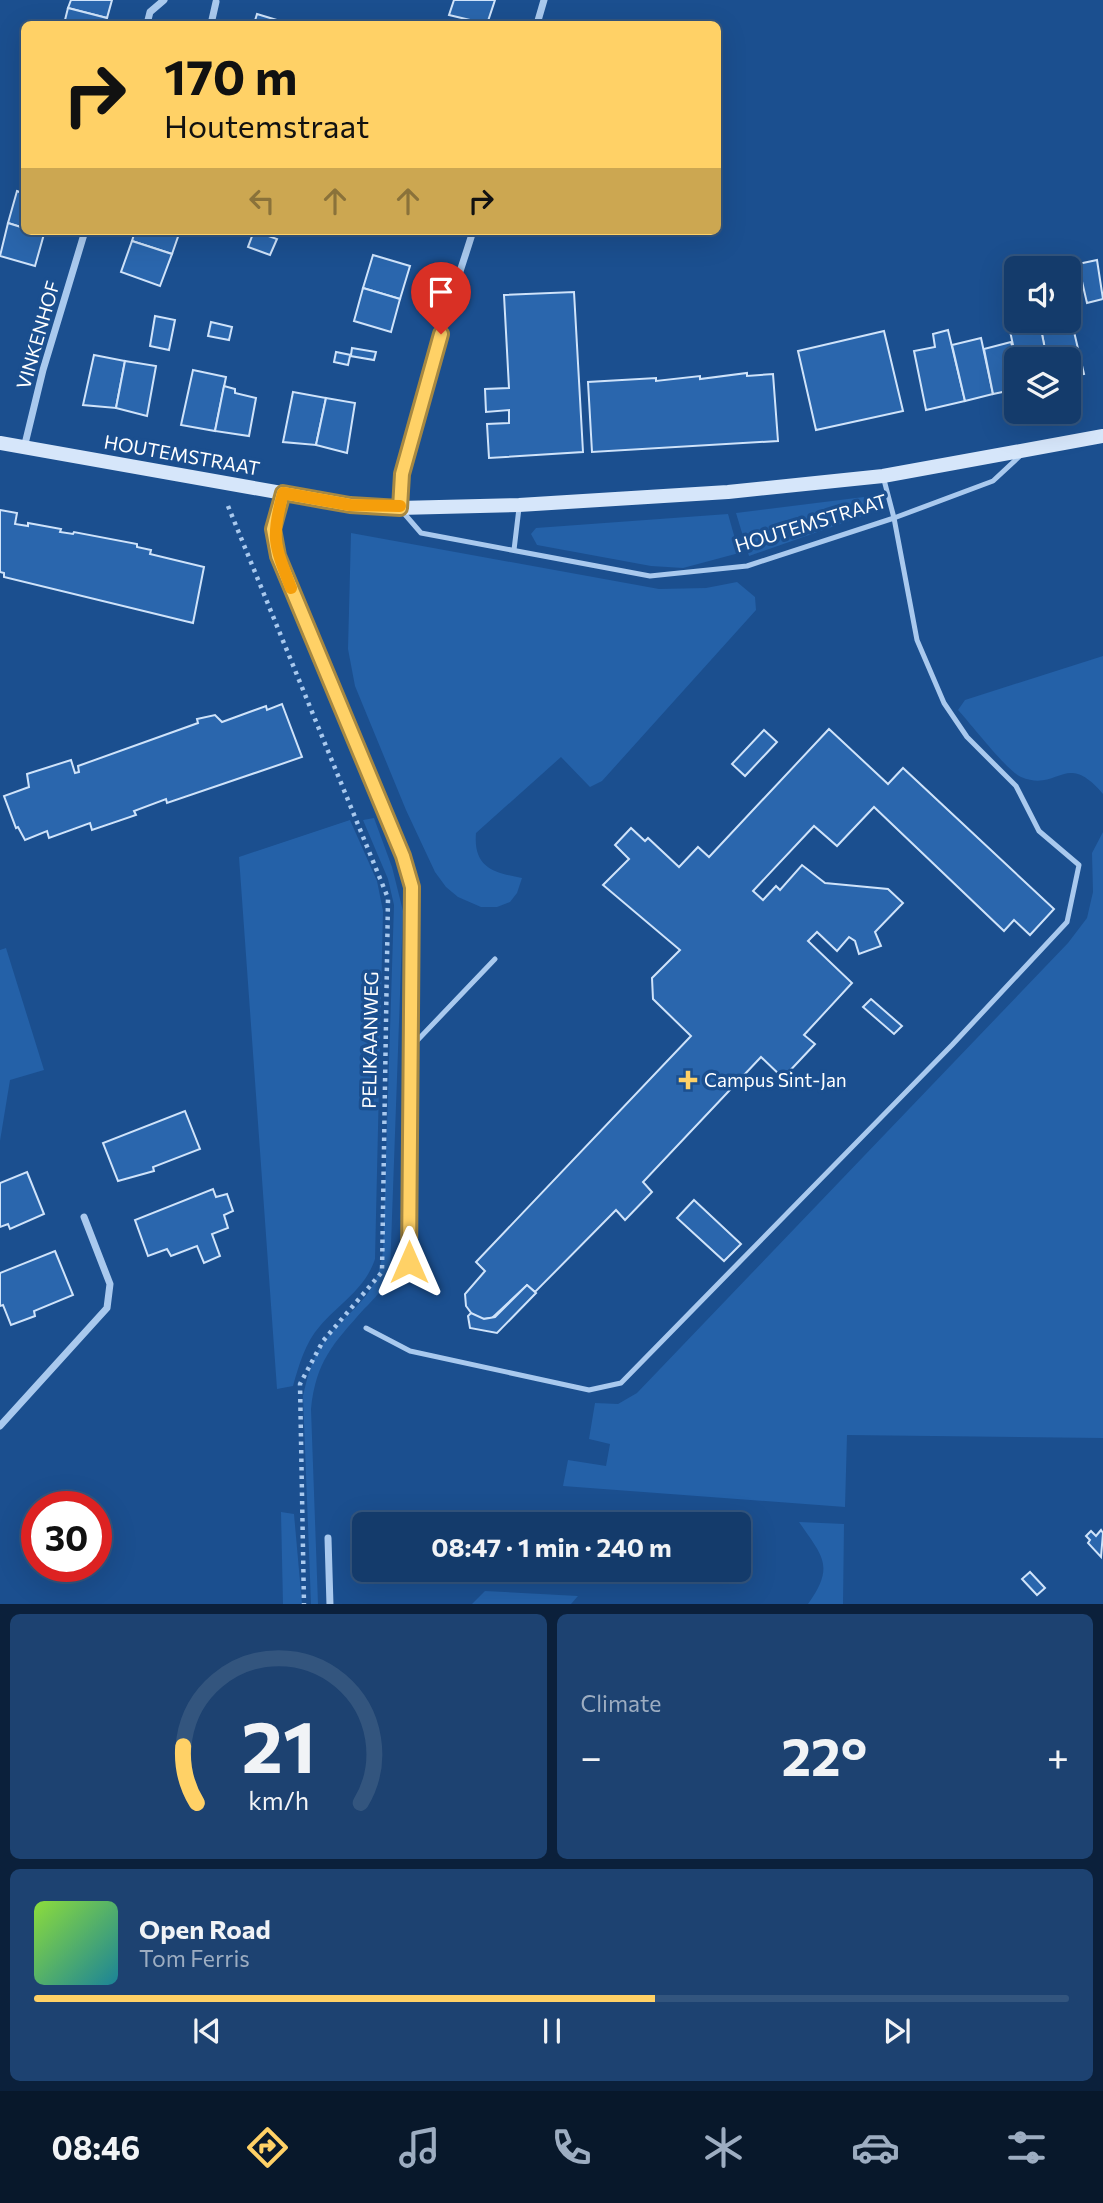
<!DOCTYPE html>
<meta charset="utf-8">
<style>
body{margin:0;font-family:Commissioner,sans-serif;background:#1d4271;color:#f1f3f6;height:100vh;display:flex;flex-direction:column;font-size:26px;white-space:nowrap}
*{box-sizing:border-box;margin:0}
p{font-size:23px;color:#9dadc1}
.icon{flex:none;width:38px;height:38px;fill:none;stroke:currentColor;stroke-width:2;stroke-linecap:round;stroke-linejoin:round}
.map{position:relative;height:1604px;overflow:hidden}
.sheet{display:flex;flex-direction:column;gap:10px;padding:10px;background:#0b203b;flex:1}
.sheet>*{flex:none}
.top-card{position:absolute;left:21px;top:21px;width:700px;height:214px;border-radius:10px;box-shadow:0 7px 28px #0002,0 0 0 2px #33557e;background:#ffd166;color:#111;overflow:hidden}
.controls{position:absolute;left:1004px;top:256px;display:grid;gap:14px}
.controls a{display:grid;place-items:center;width:77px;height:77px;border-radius:10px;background:#143b6b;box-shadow:0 7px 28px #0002,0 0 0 2px #33557e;font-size:35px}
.speed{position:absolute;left:21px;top:1491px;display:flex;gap:14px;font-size:35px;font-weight:700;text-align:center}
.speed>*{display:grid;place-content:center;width:91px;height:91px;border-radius:50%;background:#143b6b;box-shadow:0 7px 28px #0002,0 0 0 2px #33557e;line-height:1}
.speed .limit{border:10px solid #d22;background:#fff;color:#111}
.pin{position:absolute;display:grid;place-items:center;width:60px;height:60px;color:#fff;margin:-72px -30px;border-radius:50% 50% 50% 0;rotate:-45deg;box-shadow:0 0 7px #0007}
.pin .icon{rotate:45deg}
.me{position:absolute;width:77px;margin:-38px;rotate:0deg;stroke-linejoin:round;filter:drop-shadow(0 0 5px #0008)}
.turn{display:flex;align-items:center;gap:24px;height:147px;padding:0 28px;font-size:32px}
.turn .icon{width:91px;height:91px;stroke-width:2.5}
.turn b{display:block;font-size:49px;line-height:60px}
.lanes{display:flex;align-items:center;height:66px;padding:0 28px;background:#0003;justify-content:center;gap:35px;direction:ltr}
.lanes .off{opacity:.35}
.big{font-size:52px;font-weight:700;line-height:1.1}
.sheet .tile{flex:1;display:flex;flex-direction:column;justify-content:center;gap:10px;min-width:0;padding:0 24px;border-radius:10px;background:#1d4271}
.sheet .dial{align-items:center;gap:0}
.dial svg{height:182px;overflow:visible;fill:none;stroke:#33557e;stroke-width:7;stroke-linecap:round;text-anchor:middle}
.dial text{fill:#f1f3f6;stroke:none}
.song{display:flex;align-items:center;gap:21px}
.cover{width:84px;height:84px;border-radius:10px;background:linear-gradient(135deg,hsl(90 70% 55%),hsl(190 70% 35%))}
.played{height:7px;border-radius:4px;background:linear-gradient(90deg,#ffd166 60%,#33557e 60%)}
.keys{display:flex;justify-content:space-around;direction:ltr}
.heat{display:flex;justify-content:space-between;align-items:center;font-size:38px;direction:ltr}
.sheet .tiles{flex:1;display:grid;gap:10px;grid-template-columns:1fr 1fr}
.tile:last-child{grid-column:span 2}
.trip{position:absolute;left:352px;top:1512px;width:399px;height:70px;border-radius:10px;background:#143b6b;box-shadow:0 7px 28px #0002,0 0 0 2px #33557e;font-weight:700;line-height:70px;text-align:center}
.tab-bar{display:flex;height:112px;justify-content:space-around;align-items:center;background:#08182b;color:#9dadc1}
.tab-bar .icon{width:49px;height:49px}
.tab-bar .current{color:#ffd166}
.tab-bar b{font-size:32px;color:#f1f3f6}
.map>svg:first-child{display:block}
.green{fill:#2461a8}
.building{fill:#2a66ad;stroke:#cfe3fa;stroke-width:2}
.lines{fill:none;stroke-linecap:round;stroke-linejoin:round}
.path{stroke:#a9c9ee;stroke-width:4.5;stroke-dasharray:3.5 5;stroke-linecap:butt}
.lane{stroke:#a9c9ee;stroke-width:5}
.street{stroke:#a9c9ee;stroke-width:7}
.secondary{stroke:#d6e6fa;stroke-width:14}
.route-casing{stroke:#a68842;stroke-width:18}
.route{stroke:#ffd166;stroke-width:12}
.slow{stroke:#f59e0b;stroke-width:12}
.poi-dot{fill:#ffd166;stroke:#1b4f8f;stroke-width:2.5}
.labels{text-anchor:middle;stroke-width:7;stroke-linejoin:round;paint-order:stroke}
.street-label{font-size:19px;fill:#fff;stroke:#1b4f8f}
.poi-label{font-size:19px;fill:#fff;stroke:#1b4f8f;text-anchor:start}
</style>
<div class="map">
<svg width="1103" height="1605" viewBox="0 0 1103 1605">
<rect width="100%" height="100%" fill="#1b4f8f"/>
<g class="green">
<polygon points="864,497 872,508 866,515 749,556 736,513"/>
<polygon points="728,514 739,553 683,568 651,566 537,545 531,534 536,528"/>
<path d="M351,533l308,56 47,-1 31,-6 18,15 1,13 -154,171 -12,6 -29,-30 -85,76c-3,35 19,40 46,45l-5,15 -7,9 -13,5h-16l-23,-10 -12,-10 -11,-15 -29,-62 -51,-124 -7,-37z"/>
<path d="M1103,656v138c-38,-45 -44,-1 -82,-17 -14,-6 -50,-53 -63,-67l7,-10z"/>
<path d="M374,818l18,49 11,44 -13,362c-5,15 -15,25 -26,36 -31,35 -48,52 -53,100l7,195h-7l-8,-208c4,-17 8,-36 19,-51 27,-38 55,-44 61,-94l11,-346 -6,-26 -25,-59z"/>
<path d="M350,820l27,61 6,30 -8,348c-10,30 -35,44 -55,67 -15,17 -21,39 -27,60l-16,3 -38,-532z"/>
<polygon points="1103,832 1103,1438 847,1435 845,1507 563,1486 568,1460 606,1466 610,1444 589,1439 595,1403 618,1404 637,1393 1068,943 1087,918 1093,892 1092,853"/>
<polygon points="6,948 44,1070 10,1080 0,1141 0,950"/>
<polygon points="281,1512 294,1514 302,1604 283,1604"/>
<path d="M799,1522l45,2 -1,80h-35c27,-38 15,-47 -9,-82z"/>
<polygon points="485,1591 578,1596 571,1604 472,1604"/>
</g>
<g class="building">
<polygon points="71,0 112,0 107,18 68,8"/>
<polygon points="454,0 495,0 487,24 449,15"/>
<polygon points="68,8 107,18 105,24 64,24"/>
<polygon points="257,14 290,24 254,24"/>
<polygon points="17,191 24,194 24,228 8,223"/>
<polygon points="8,223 24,228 24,231 44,234 35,266 0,256"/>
<polygon points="135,231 180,231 172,254 132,241"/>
<polygon points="254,231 277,239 270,255 248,247"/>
<polygon points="132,241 172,254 160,286 121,272"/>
<polygon points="373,255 410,266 400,299 363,288"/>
<polygon points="1097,260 1103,299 1087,303 1078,264"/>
<polygon points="363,288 400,299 391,332 354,321"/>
<polygon points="574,292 583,452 489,458 487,424 509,423 509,410 486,412 485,389 509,388 504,295"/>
<polygon points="155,316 175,320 169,350 150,346"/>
<polygon points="1071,319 1084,374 1069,377 1069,359 1047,359 1039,320"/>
<polygon points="211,322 232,327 229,340 208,336"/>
<polygon points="1040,324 1047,359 1017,359 1017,364 1010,331"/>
<polygon points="948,330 965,401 926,410 914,351 935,347 933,334"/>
<polygon points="884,331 903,411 816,430 798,351"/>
<polygon points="981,338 993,394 965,401 952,345"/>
<polygon points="1011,342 1017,364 1017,389 993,394 984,349"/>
<polygon points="352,348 376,352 374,360 350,356 348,365 334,362 336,352 351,355"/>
<polygon points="94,355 125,361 116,408 83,405"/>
<polygon points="125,361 156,366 147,416 116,408"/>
<polygon points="193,370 226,377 215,431 181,425"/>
<polygon points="747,373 747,376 773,374 778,441 592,452 588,382 656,378 656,381 700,376 700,379"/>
<polygon points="224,386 235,389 235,393 256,398 249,436 215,431"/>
<polygon points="293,392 326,398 316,445 283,442"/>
<polygon points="326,398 355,403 347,453 316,445"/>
<polygon points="0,510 17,513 15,524 28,526 28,523 61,529 60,532 73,534 74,532 137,544 137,547 151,550 150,554 204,567 193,623 4,577 4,573 0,572"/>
<polygon points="282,704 302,757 167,803 166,799 134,811 136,815 92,830 90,823 49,838 47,831 25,840 18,827 16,828 4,796 29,787 27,774 71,760 75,773 79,772 78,766 198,723 197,719 215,715 222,722 266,706 267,710"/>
<polygon points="829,729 888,784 903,768 1054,909 1030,935 1014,920 1004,931 874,807 837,846 814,826 753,891 763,900 776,886 780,890 802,865 825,883 888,889 903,903 875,932 881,946 859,954 855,941 849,937 837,951 817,932 808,941 852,983 804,1035 815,1044 783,1078 761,1057 643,1182 652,1192 625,1220 616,1210 535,1292 527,1285 492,1318 482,1319 472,1314 466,1306 465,1294 485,1271 476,1262 691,1036 653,999 652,978 680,950 603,885 629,859 615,845 631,828 645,841 648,838 679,867 698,847 709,857"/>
<polygon points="764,730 777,742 745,776 732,764"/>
<polygon points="871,999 902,1026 894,1034 863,1007"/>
<polygon points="185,1111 200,1149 153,1167 154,1171 118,1181 103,1143"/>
<polygon points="27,1172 44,1214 10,1229 8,1224 0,1227 0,1183"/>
<polygon points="213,1189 216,1197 227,1194 233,1211 224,1215 228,1228 212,1234 220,1256 204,1263 197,1246 171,1256 167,1249 148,1256 135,1220"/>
<polygon points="694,1200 741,1244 724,1261 677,1218"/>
<polygon points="55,1251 73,1295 34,1311 35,1316 11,1325 3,1305 0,1306 0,1273"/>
<polygon points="527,1285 536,1293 497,1333 470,1328 468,1316 471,1313 484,1319 495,1317"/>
<polygon points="1101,1530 1103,1533 1101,1557 1088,1543 1090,1540 1086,1536 1091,1531 1096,1536"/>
<polygon points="1030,1572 1045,1588 1037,1595 1022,1579"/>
</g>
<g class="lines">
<polyline class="path" points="228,506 388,898 382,1272 323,1341 300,1384 304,1605"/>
<g class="lane">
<polyline points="402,511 421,533 650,576 747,566 894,518 993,481 1021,455"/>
<polyline points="514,550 519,508"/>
<polyline points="411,1047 495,959"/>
<polyline points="366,1328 410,1351 589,1390 621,1383 952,1045 1067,922 1079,865 1039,831 1016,786 967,737 944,703 917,640 894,518 883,476"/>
</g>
<g class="street">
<polyline points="147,24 150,12 164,0"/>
<polyline points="211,24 216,2"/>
<polyline points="537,24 544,0"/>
<polyline points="24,448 43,370 85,231"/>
<polyline points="283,493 273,529 278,556 403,856 412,887 409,1262"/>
<path d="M399,508c9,-94 46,-187 74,-277"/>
<polyline points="0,1426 107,1308 110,1284 84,1217"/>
<polyline points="328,1538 330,1605"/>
</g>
<polyline class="secondary" points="0,443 350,505 399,508 519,505 728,492 883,476 1103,436"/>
</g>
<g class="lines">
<defs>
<polyline id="route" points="409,1262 412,887 403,856 278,556 273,529 283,493 350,505 400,508 402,474 441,334"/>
</defs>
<use href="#route" class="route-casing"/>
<use href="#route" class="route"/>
<path class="slow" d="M291,588c-17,-44 -20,-50 -8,-95l67,12 50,1"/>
</g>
<path class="poi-dot" d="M684.5 1069.5h7v7h7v7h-7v7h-7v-7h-7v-7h7z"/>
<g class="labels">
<g class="street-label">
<text transform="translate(38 335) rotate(-74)" y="7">VINKENHOF</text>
<text transform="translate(182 455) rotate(10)" y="7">HOUTEMSTRAAT</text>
<text transform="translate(811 523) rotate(-17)" y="7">HOUTEMSTRAAT</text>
<text transform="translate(370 1040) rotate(-89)" y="7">PELIKAANWEG</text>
</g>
<g class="poi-label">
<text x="704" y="1087">Campus Sint-Jan</text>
</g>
</g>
</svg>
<div class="controls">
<a><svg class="icon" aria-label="sound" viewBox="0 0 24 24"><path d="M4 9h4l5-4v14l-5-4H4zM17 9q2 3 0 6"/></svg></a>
<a><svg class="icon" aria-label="layers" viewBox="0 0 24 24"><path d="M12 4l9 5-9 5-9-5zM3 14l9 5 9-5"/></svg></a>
</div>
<div class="speed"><div class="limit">30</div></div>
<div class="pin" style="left:441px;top:334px;background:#d93025"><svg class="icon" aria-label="arrive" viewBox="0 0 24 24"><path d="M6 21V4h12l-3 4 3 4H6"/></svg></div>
<svg class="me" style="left:409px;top:1262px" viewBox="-20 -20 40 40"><path d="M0-17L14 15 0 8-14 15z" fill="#ffd166" stroke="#fff" stroke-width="4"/></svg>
<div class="trip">08:47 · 1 min · 240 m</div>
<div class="top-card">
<div class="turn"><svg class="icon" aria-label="right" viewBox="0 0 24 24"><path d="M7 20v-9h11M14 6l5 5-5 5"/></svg><div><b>170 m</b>Houtemstraat</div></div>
<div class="lanes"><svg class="icon off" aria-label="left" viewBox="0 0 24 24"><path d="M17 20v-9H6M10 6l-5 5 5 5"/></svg><svg class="icon off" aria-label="ahead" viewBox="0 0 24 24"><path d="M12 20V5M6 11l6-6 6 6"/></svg><svg class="icon off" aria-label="ahead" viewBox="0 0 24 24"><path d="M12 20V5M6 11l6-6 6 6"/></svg><svg class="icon" aria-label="right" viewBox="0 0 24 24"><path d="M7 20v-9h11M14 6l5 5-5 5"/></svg></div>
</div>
</div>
<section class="sheet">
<div class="tiles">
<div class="tile dial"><svg viewBox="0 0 100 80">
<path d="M14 69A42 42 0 1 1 86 69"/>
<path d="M14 69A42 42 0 0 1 8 44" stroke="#ffd166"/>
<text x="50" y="56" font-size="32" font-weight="700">21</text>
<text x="50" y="72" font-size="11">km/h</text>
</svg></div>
<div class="tile"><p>Climate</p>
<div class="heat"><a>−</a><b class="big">22°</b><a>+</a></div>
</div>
<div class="tile">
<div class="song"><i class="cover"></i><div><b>Open Road</b><p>Tom Ferris</p></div></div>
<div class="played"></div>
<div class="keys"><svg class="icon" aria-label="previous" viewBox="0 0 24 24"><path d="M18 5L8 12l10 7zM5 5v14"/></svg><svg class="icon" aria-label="pause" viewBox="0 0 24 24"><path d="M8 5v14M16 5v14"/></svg><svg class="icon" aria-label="next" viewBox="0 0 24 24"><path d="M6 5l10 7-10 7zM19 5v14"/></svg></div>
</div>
</div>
</section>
<nav class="tab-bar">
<b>08:46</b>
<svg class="icon current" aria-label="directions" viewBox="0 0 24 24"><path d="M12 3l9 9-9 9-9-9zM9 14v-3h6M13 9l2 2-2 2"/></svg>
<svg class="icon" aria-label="music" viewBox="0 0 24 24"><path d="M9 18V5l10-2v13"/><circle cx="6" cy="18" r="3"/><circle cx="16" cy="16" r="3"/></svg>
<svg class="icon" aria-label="phone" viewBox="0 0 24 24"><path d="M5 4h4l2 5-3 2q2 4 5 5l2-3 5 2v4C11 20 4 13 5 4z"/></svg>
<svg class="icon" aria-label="climate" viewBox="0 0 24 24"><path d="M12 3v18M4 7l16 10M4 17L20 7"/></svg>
<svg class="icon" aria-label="car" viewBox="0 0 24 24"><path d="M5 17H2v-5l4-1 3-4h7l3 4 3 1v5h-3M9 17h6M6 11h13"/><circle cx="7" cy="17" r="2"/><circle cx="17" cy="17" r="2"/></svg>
<svg class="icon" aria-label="filters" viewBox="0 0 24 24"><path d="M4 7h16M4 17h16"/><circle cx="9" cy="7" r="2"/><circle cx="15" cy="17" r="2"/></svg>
</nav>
